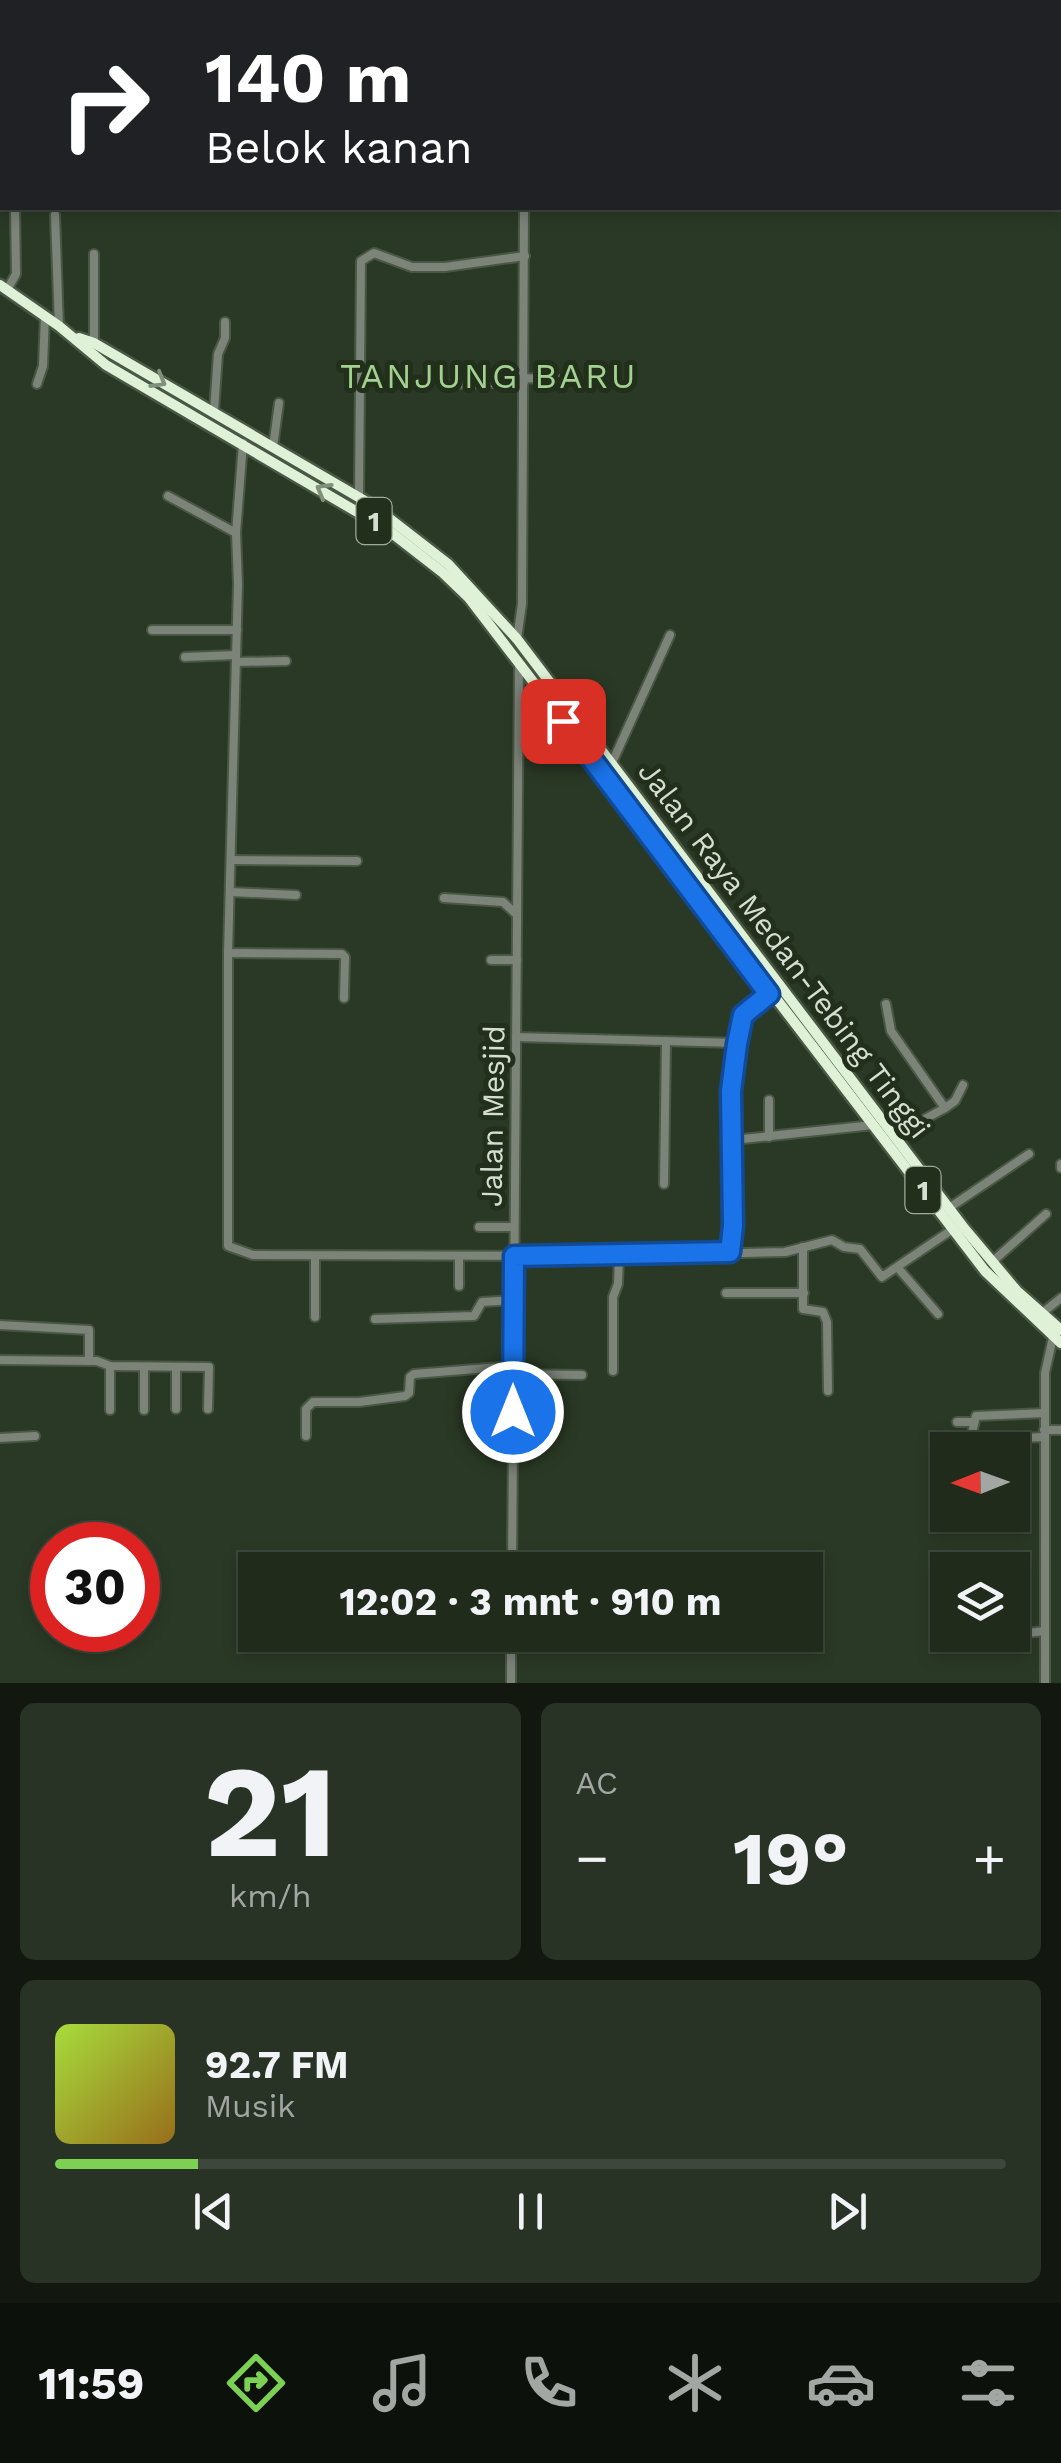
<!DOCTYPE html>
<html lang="id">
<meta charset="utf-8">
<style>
body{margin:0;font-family:"Work Sans",sans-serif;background:#283325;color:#f1f3f6;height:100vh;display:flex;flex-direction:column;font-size:38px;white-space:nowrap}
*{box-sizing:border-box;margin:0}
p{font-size:32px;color:#a2a7a3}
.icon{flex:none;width:55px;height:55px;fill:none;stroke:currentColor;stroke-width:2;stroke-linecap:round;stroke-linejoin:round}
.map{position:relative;height:1683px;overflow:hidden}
.drawer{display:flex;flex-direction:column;gap:20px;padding:20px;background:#12180f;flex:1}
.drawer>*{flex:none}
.guide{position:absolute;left:0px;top:0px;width:1062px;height:210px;box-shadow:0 5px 15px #0003,0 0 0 2px #3d473b;background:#202124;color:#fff;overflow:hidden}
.needle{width:65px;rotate:269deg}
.controls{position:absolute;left:930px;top:1432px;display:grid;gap:20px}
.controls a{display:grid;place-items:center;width:100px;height:100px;border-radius:0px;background:#202b1c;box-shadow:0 5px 15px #0003,0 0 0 2px #3d473b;font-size:50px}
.speed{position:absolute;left:30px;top:1522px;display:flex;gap:20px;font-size:50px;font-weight:700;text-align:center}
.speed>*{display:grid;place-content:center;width:130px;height:130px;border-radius:50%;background:#202b1c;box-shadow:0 5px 15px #0003,0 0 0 2px #3d473b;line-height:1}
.speed .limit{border:15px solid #d22;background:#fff;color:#111}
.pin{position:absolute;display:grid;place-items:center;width:85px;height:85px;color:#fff;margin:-42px;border-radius:20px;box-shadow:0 5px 15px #0006}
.me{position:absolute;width:110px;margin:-55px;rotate:0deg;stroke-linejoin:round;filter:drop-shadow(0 0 8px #0008)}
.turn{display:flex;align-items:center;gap:35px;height:210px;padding:0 40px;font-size:45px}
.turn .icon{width:130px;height:130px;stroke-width:2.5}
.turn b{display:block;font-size:70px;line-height:85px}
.big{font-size:75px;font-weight:700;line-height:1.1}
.drawer .widget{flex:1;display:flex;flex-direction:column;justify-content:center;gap:15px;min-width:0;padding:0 35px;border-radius:15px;background:#283325}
.drawer .dial{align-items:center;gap:0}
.dial b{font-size:130px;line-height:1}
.song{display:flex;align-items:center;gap:30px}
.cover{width:120px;height:120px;border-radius:15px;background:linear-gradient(135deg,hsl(80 70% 55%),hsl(40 70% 35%))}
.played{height:10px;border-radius:5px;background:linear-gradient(90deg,#7cd155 15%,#3d473b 15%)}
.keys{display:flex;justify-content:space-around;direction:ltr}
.heat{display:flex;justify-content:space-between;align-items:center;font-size:55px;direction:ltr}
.drawer .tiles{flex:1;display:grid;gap:20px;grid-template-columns:1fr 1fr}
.widget:last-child{grid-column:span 2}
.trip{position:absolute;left:238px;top:1552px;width:585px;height:100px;border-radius:0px;background:#202b1c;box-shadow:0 5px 15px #0003,0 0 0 2px #3d473b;font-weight:700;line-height:100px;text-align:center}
.menu{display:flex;height:160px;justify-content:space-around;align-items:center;background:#0d110b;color:#a2a7a3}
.menu .icon{width:70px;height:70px}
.menu .active{color:#7cd155}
.menu b{font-size:45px;color:#f1f3f6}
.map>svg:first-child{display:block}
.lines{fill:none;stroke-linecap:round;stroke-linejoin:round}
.minor-casing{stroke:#495744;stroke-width:12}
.highway-casing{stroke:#495744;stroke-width:15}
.minor{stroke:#7c8379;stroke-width:8}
.highway{stroke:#dff2d8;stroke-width:10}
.oneway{stroke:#80907a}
.route-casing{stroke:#114b97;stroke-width:25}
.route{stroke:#1a73e8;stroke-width:18}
.labels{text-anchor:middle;stroke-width:10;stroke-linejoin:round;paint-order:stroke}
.shield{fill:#212f1b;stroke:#9faa9a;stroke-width:2.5}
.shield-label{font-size:28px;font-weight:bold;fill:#d5ded1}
.street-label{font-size:30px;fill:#d5ded1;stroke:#212f1b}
.quarter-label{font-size:35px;letter-spacing:2.5px;fill:#a3d191;stroke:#212f1b}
</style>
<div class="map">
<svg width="1061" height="1683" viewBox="0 0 1061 1683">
<rect width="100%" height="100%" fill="#2a3925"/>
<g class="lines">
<defs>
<g id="minor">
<polyline points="524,2 524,0"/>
<polyline points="554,2 554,0"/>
<polyline points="637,2 637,0"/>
<polyline points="0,135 2,135"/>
<polyline points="55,215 59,326"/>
<polyline points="94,254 94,343"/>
<polyline points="7,290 16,274 15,208"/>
<polyline points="524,378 564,380"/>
<polyline points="37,384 43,366 45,316"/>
<polyline points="453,384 524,382"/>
<polyline points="214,411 218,354 225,338 225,322"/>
<polyline points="243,443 236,533 238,584 228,953 228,1246 253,1255 619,1256 785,1252 832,1240 844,1247 860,1249 882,1277 953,1229"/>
<polyline points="273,447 279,403"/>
<polyline points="359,495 361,261 374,253 412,267 445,267 525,256"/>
<polyline points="168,496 236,533"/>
<polyline points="152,630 237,630"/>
<polyline points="517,639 522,604 524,208"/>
<polyline points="185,657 236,655"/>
<polyline points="236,662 286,661"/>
<polyline points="611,765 670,635"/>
<polyline points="232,860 357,861"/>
<polyline points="231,892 296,895"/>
<polyline points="444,898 503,902 515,913"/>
<polyline points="228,953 342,954 345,957 344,998"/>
<polyline points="491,960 517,960"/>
<polyline points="886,1004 891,1031 945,1108 894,1136"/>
<polyline points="516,1037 737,1043"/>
<polyline points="769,1100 769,1137"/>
<polyline points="945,1108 955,1101 963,1085"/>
<polyline points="733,1140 731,1091 743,1015 769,994"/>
<polyline points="1061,1164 1061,1168"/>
<polyline points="664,1184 666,1041"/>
<polyline points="949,1208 1029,1154"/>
<polyline points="479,1227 514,1227"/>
<polyline points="803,1247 803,1309 823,1312 827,1322 828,1391"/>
<polyline points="730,1252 733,1140 873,1125"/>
<polyline points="315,1256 315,1317"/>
<polyline points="459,1256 459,1286"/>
<polyline points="992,1262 1046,1214"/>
<polyline points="898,1268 938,1314"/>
<polyline points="726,1293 804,1293"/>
<polyline points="1041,1314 1061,1298"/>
<polyline points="375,1319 474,1316 482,1302 513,1300"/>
<polyline points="0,1325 89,1330 89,1361"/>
<polyline points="0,1360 97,1361 110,1366 209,1367 208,1409"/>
<polyline points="613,1371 613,1297 618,1284 619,1256"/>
<polyline points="513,1374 582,1375"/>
<polyline points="176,1409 176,1367"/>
<polyline points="110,1410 110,1366"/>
<polyline points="144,1410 144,1367"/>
<polyline points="957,1422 973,1422"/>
<polyline points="1044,1430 1061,1430"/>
<polyline points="306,1436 306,1409 313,1402 359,1402 405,1396 409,1393 410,1377 414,1374 513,1366"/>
<polyline points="0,1438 35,1436"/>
<polyline points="971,1438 976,1416 1045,1413"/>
<polyline points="945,1441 1045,1437"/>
<polyline points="512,1570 519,665"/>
<polyline points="1012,1635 1044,1631"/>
<polyline points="974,1639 1009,1635"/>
<polyline points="511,1683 511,1635"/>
<polyline points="1045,1683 1045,1373 1053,1337"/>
</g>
<g id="highway">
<polyline points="0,285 59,326 106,365 388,530 442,572 469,598 985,1271 1061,1343"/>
<polyline points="79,338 94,343 372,505 448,564 517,639 964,1228 1017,1291 1061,1330"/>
</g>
</defs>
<use href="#minor" class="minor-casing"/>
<use href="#highway" class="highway-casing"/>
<use href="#minor" class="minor"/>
<use href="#highway" class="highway"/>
</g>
<defs><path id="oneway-chevron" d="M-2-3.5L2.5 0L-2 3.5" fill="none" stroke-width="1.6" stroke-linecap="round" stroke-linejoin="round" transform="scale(2.5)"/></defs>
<g class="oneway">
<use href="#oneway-chevron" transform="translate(159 381) rotate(30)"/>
<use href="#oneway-chevron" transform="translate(323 490) rotate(-150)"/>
</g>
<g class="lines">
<defs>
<polyline id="route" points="513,1412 514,1256 730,1252 733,1226 731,1091 737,1044 743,1015 769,994 563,721"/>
</defs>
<use href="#route" class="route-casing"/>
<use href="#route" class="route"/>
</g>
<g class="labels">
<g class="shield">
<rect x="356.5" y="498" width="35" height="46" rx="8"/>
<rect x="905.5" y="1167" width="35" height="46" rx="8"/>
</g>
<g class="shield-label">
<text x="374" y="531">1</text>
<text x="923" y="1200">1</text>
</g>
<g class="street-label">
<text transform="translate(784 950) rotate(53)" y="10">Jalan Raya Medan-Tebing Tinggi</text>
<text transform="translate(493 1116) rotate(-89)" y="10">Jalan Mesjid</text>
</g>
<g class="quarter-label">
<text x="489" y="388">TANJUNG BARU</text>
</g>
</g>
</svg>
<div class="controls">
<a><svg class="needle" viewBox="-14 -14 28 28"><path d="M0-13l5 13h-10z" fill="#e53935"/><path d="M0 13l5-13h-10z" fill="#a2a7a3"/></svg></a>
<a><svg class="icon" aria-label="layers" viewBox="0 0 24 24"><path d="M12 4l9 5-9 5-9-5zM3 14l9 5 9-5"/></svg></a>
</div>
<div class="speed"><div class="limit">30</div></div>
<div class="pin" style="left:563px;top:721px;background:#d93025"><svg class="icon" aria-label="arrive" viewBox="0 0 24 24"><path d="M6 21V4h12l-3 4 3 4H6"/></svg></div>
<svg class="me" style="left:513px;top:1412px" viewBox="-20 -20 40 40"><circle r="17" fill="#1a73e8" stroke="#fff" stroke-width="3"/><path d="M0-11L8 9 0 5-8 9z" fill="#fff"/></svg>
<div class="trip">12:02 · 3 mnt · 910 m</div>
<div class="guide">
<div class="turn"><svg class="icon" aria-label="right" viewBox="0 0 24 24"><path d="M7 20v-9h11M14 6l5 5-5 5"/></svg><div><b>140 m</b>Belok kanan</div></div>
</div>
</div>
<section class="drawer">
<div class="tiles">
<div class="widget dial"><b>21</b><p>km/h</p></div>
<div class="widget"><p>AC</p>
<div class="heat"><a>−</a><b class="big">19°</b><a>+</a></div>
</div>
<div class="widget">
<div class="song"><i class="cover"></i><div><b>92.7 FM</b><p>Musik</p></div></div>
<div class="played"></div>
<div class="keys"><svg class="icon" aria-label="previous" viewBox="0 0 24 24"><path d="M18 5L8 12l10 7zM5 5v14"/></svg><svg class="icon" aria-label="pause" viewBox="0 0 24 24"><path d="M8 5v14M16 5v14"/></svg><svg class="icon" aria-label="next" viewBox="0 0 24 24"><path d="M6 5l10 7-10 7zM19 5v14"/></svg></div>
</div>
</div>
</section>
<nav class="menu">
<b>11:59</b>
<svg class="icon active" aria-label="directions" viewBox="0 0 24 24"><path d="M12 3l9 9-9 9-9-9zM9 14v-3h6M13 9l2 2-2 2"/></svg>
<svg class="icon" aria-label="music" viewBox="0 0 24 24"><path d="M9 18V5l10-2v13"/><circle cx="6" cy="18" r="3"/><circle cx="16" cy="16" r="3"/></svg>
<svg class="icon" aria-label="phone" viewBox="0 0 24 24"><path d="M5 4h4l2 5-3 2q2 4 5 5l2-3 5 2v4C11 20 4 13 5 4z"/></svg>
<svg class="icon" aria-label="climate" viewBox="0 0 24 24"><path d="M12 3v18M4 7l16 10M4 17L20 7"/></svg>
<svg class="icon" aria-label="car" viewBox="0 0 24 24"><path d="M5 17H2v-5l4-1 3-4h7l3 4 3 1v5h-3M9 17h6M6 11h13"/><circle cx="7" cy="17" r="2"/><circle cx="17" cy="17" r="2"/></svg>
<svg class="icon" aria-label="filters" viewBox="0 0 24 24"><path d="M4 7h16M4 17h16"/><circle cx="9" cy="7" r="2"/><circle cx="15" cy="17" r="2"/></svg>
</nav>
